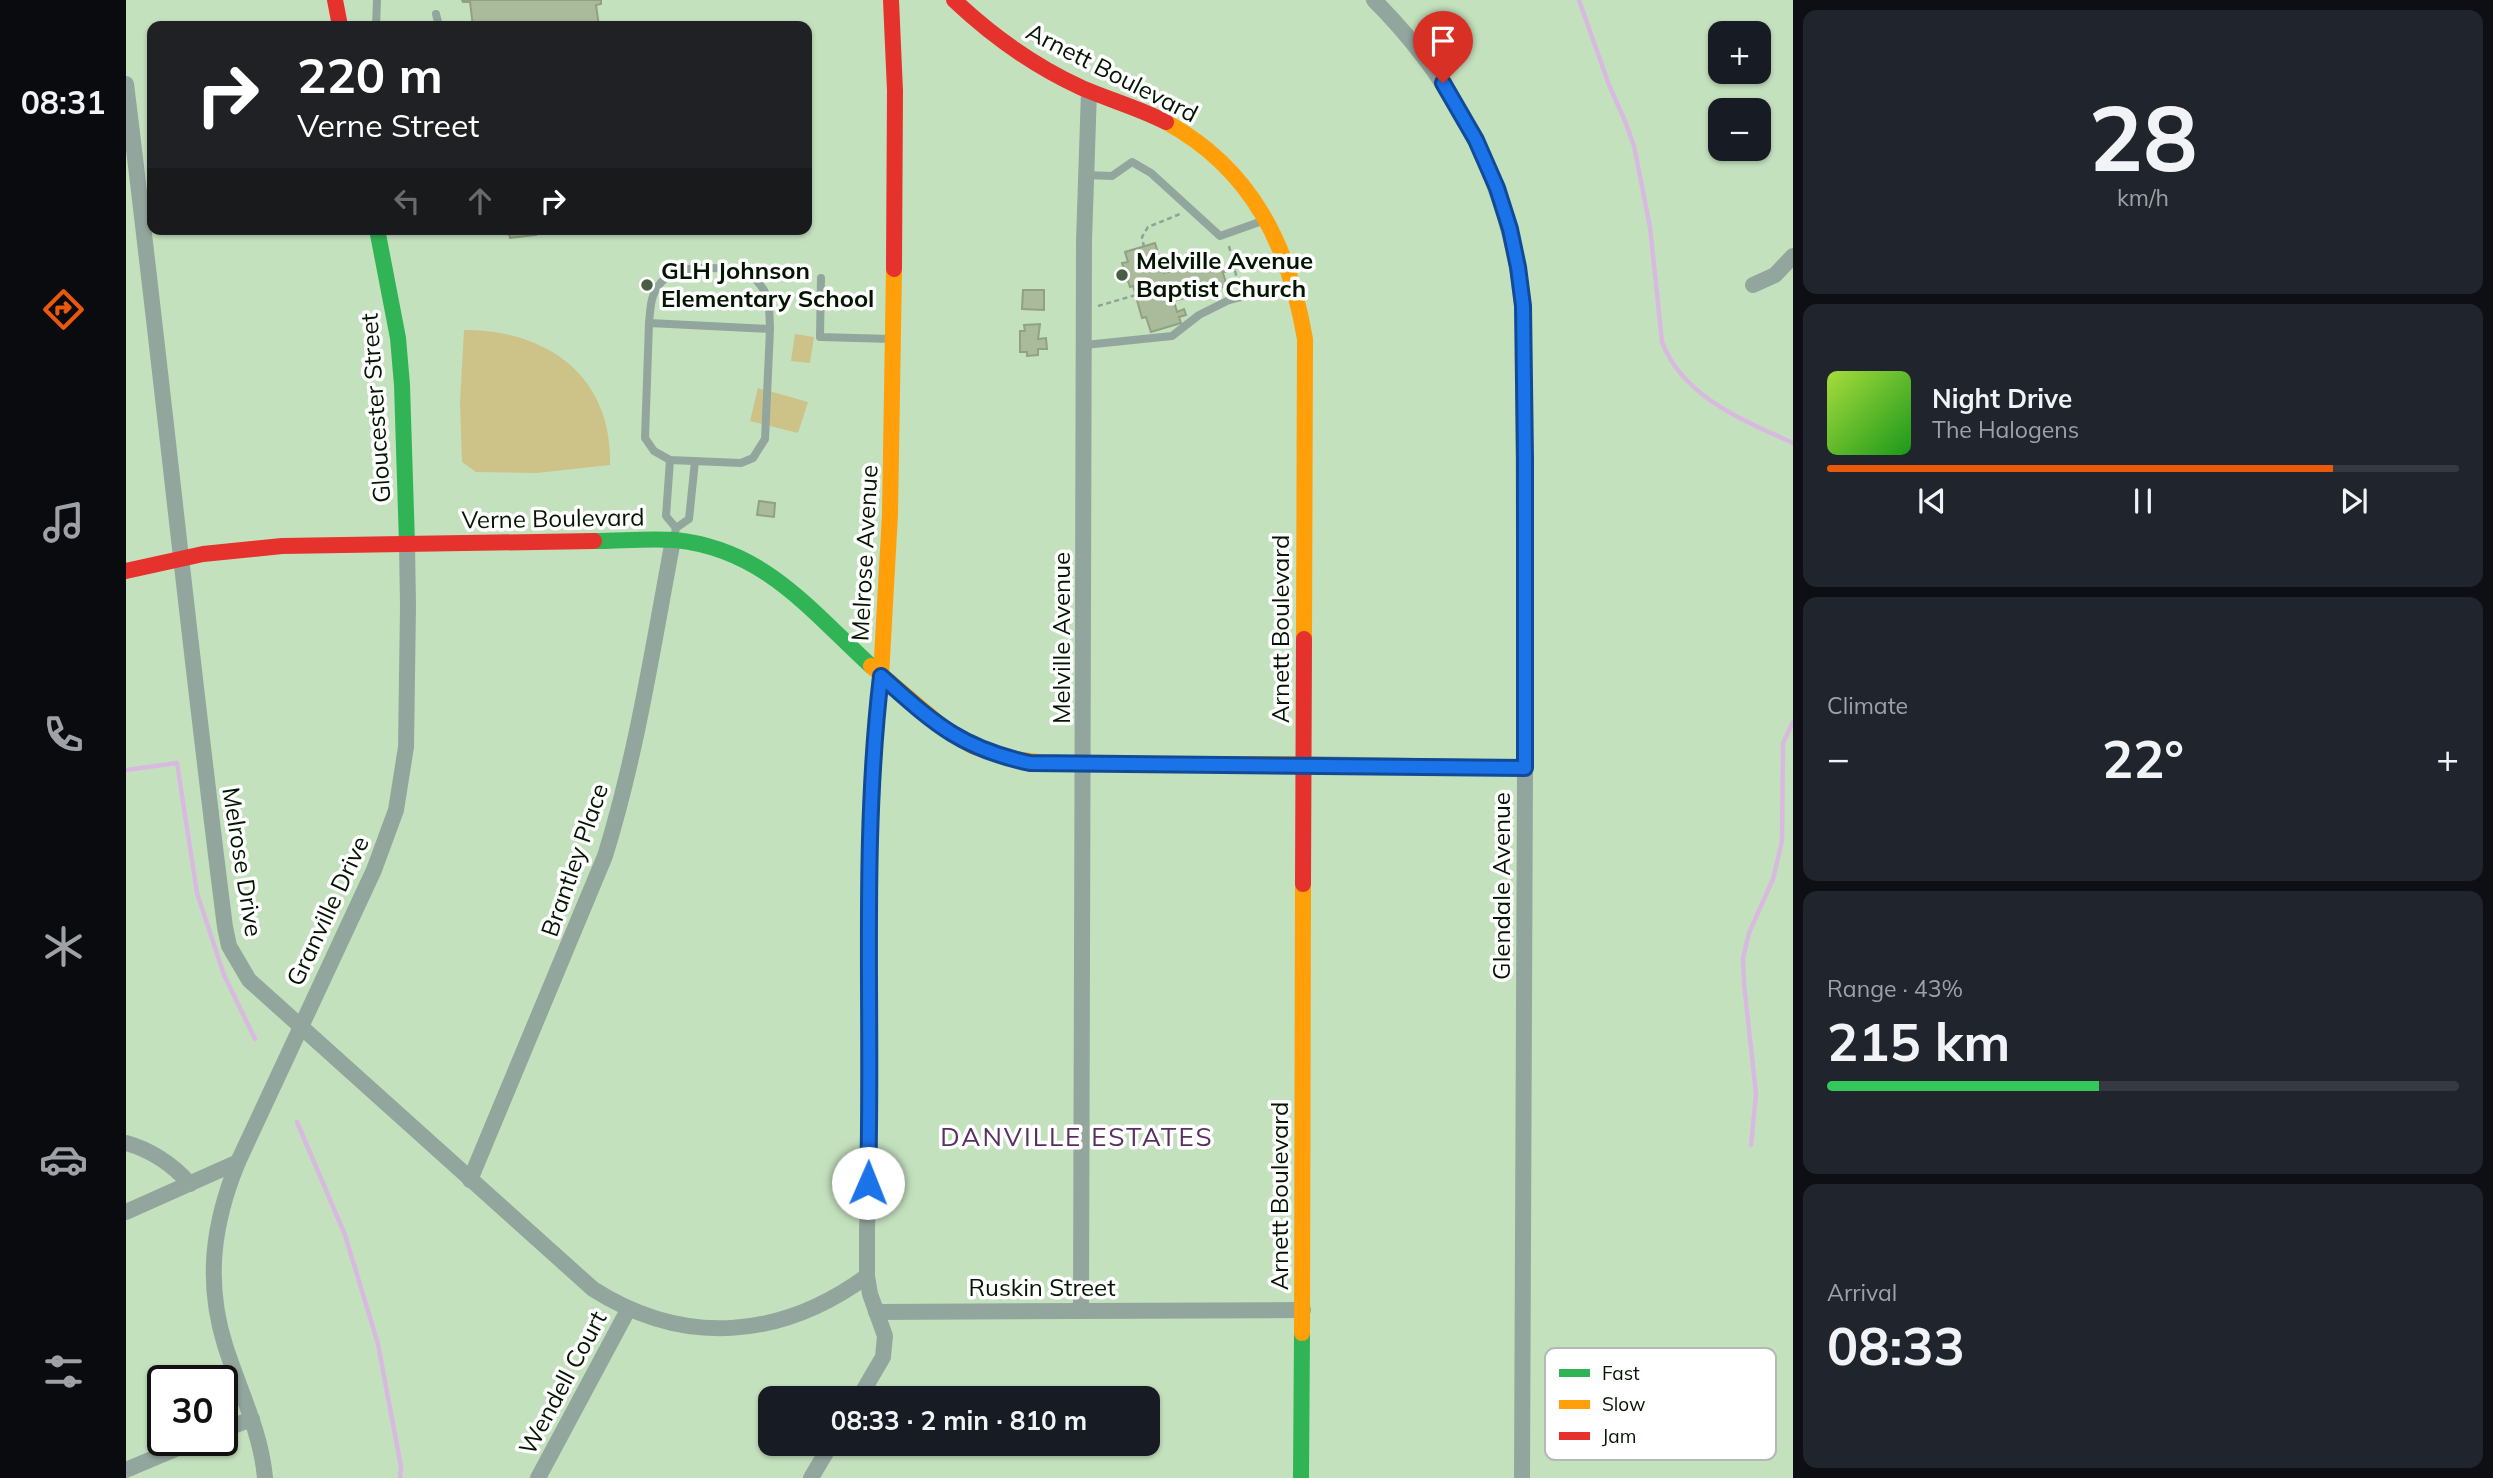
<!DOCTYPE html>
<meta charset="utf-8">
<style>
body{margin:0;font-family:Mulish,sans-serif;background:#20242c;color:#f1f3f6;height:100vh;display:flex;flex-direction:column;font-size:26px;white-space:nowrap}
*{box-sizing:border-box;margin:0}
p{font-size:23px;color:#9ea1a6}
.icon{flex:none;width:38px;height:38px;fill:none;stroke:currentColor;stroke-width:2;stroke-linecap:round;stroke-linejoin:round}
.map{position:relative;flex:1;overflow:hidden}
.panel{display:flex;flex-direction:column;gap:10px;padding:10px;background:#0d0f14;width:700px}
.panel>*{flex:none}
.banner{position:absolute;left:21px;top:21px;width:665px;height:214px;border-radius:14px;box-shadow:0 2px 5px #0004;background:#202124;color:#fff;overflow:hidden}
.fabs{position:absolute;left:1582px;top:21px;display:grid;gap:14px}
.fabs a{display:grid;place-items:center;width:63px;height:63px;border-radius:14px;background:#171b24;box-shadow:0 2px 5px #0004;font-size:35px}
.speed{position:absolute;left:21px;top:1365px;display:flex;gap:14px;font-size:35px;font-weight:700;text-align:center}
.speed>*{display:grid;place-content:center;width:91px;height:91px;border-radius:50%;background:#171b24;box-shadow:0 2px 5px #0004;line-height:1}
.speed .limit{border:4px solid #111;border-radius:10px;background:#fff;color:#111}
.pin{position:absolute;display:grid;place-items:center;width:60px;height:60px;color:#fff;margin:-72px -30px;border-radius:50% 50% 50% 0;rotate:-45deg;box-shadow:0 0 7px #0007}
.pin .icon{rotate:45deg}
.me{position:absolute;width:77px;margin:-38px;rotate:1deg;stroke-linejoin:round;filter:drop-shadow(0 0 5px #0008)}
.turn{display:flex;align-items:center;gap:24px;height:147px;padding:0 35px;font-size:32px}
.turn .icon{width:91px;height:91px;stroke-width:2.5}
.turn b{display:block;font-size:49px;line-height:60px}
.lanes{display:flex;align-items:center;height:66px;padding:0 35px;background:#0003;justify-content:center;gap:35px;direction:ltr}
.lanes .off{opacity:.35}
.big{font-size:52px;font-weight:700;line-height:1.1}
.panel .tile{flex:1;display:flex;flex-direction:column;justify-content:center;gap:10px;min-width:0;padding:0 24px;border-radius:14px;background:#20242c}
.panel .dial{align-items:center;gap:0}
.dial b{font-size:91px;line-height:1}
.song{display:flex;align-items:center;gap:21px}
.cover{width:84px;height:84px;border-radius:10px;background:linear-gradient(135deg,hsl(80 70% 55%),hsl(120 70% 35%))}
.played{height:7px;border-radius:4px;background:linear-gradient(90deg,#ea580c 80%,#363941 80%)}
.keys{display:flex;justify-content:space-around;direction:ltr}
.heat{display:flex;justify-content:space-between;align-items:center;font-size:38px;direction:ltr}
.charge{height:10px;border-radius:5px;background:linear-gradient(90deg,#34c759 43%,#363941 0)}
.trip{position:absolute;left:632px;top:1386px;width:402px;height:70px;border-radius:14px;background:#171b24;box-shadow:0 2px 5px #0004;font-weight:700;line-height:70px;text-align:center}
main{display:flex;flex:1;min-height:0}
.tabs{display:flex;flex-direction:column;width:126px;justify-content:space-around;align-items:center;background:#090b0e;color:#9ea1a6}
.tabs .icon{width:49px;height:49px}
.tabs .selected{color:#ea580c}
.tabs b{font-size:32px;color:#f1f3f6}
.map>svg:first-child{display:block}
.green{fill:#cdc288}
.lines{fill:none;stroke-linecap:round;stroke-linejoin:round}
.stream{stroke:#d8bae0;stroke-width:4.5}
.building{fill:#aabb9b;stroke:#91a183;stroke-width:2}
.path{stroke:#91a395;stroke-width:2.5;stroke-dasharray:5 3.5;stroke-linecap:butt}
.lane{stroke:#93a69d;stroke-width:8}
.street{stroke:#93a69d;stroke-width:16}
.fast{stroke:#30b455;stroke-width:16}
.slow{stroke:#ff9f0a;stroke-width:16}
.jam{stroke:#e5322d;stroke-width:16}
.route-casing{stroke:#114b97;stroke-width:18}
.route{stroke:#1a73e8;stroke-width:12}
.poi-dot{fill:#475d44;stroke:#fff;stroke-width:2.5}
.labels{text-anchor:middle;stroke-width:7;stroke-linejoin:round;paint-order:stroke}
.street-label{font-size:24px;fill:#041602;stroke:#fff}
.poi-label{font-size:24px;font-weight:bold;fill:#041602;stroke:#fff;text-anchor:start}
.neighbourhood-label{font-size:26px;letter-spacing:2px;fill:#592e62;stroke:#fff}
.key{fill:#fff;stroke:#b4b9b3;stroke-width:2}
.key-label{font-size:19px;fill:#041602}
</style>
<main>
<nav class="tabs">
<b>08:31</b>
<svg class="icon selected" aria-label="directions" viewBox="0 0 24 24"><path d="M12 3l9 9-9 9-9-9zM9 14v-3h6M13 9l2 2-2 2"/></svg>
<svg class="icon" aria-label="music" viewBox="0 0 24 24"><path d="M9 18V5l10-2v13"/><circle cx="6" cy="18" r="3"/><circle cx="16" cy="16" r="3"/></svg>
<svg class="icon" aria-label="phone" viewBox="0 0 24 24"><path d="M5 4h4l2 5-3 2q2 4 5 5l2-3 5 2v4C11 20 4 13 5 4z"/></svg>
<svg class="icon" aria-label="climate" viewBox="0 0 24 24"><path d="M12 3v18M4 7l16 10M4 17L20 7"/></svg>
<svg class="icon" aria-label="car" viewBox="0 0 24 24"><path d="M5 17H2v-5l4-1 3-4h7l3 4 3 1v5h-3M9 17h6M6 11h13"/><circle cx="7" cy="17" r="2"/><circle cx="17" cy="17" r="2"/></svg>
<svg class="icon" aria-label="filters" viewBox="0 0 24 24"><path d="M4 7h16M4 17h16"/><circle cx="9" cy="7" r="2"/><circle cx="15" cy="17" r="2"/></svg>
</nav>
<div class="map">
<svg width="1667" height="1478" viewBox="0 0 1667 1478">
<rect width="100%" height="100%" fill="#c4e1be"/>
<g class="green">
<path d="M338,330c84,0 148,46 146,135l-74,8 -60,-1 -14,-10 -2,-59z"/>
<polygon points="669,334 688,337 684,363 665,361"/>
<polygon points="632,388 682,402 672,433 624,421"/>
</g>
<g class="lines">
<g class="stream">
<path d="M1453,0l30,85 16,36 9,25 16,81 12,115c21,55 81,78 131,101"/>
<polyline points="0,770 51,763 71,893 98,975 129,1039"/>
<polyline points="171,1122 219,1235 252,1344 275,1467 274,1478"/>
<polyline points="1625,1145 1630,1094 1618,984 1617,958 1623,933 1647,879 1656,841 1657,743 1667,722"/>
</g>
</g>
<g class="building">
<polygon points="336,0 475,0 475,4 470,5 473,26 415,26 415,24 347,26 344,2 337,2"/>
<polygon points="382,229 409,229 410,235 384,238"/>
<polygon points="1029,243 1038,273 1092,257 1101,286 1048,301 1051,312 1058,309 1060,315 1053,317 1055,323 1025,332 1020,317 1016,318 1007,286 1004,287 996,263 1002,262 999,252"/>
<polygon points="897,290 918,290 918,310 896,309"/>
<polygon points="914,324 912,339 920,338 921,349 912,349 912,355 901,356 901,352 894,352 894,331 899,331 898,325"/>
<polygon points="633,501 649,503 648,517 631,515"/>
</g>
<g class="lines">
<g class="path">
<polyline points="1103,246 1113,287"/>
<polyline points="1018,247 1016,237 1022,227 1054,214"/>
<polyline points="1097,272 1139,261"/>
<polyline points="972,306 1010,295"/>
</g>
<g class="lane">
<polyline points="310,14 313,26"/>
<polyline points="250,26 251,0"/>
<polyline points="960,175 986,176 1006,162 1025,173 1094,236 1139,220"/>
<polyline points="695,278 694,337 765,339"/>
<polygon points="523,323 644,329 639,439 627,458 615,463 544,460 528,451 519,438"/>
<path d="M523,323c1,-8 1,-19 4,-27 14,-38 62,-27 93,-26 24,22 23,27 24,59"/>
<polyline points="959,345 1046,336 1073,315 1103,300 1166,284"/>
<polyline points="544,460 540,516 550,528"/>
<polyline points="548,538 550,528 563,519 569,461"/>
</g>
<g class="street">
<path d="M1248,0c85,85 135,186 149,306l2,462 -3,710"/>
<path d="M0,84c35,281 63,562 99,843l4,19 20,34 344,309c91,58 188,50 274,-13"/>
<polyline points="1627,285 1649,275 1667,256"/>
<polyline points="1178,764 1399,768"/>
<path d="M0,1143c25,7 46,21 64,41"/>
<path d="M112,1162c-25,61 -33,119 -13,183 14,45 36,86 40,133"/>
<path d="M344,1180l135,-324c32,-103 48,-210 68,-316"/>
<polyline points="0,1212 112,1162 248,870 270,810 280,747 282,606 281,544"/>
<polyline points="955,1311 958,241 963,91"/>
<polyline points="750,1312 1177,1310"/>
<path d="M733,1398l24,-41 2,-21 -15,-42 -3,-18v-46c6,-185 -7,-370 14,-554"/>
<polyline points="96,1430 126,1419"/>
<polyline points="0,1470 71,1440"/>
<polyline points="412,1478 502,1310"/>
<polyline points="685,1478 705,1444"/>
</g>
<g class="fast">
<polyline points="251,229 272,338 276,385 281,544"/>
<path d="M468,541c26,0 54,-3 81,-1 89,9 135,70 196,126"/>
<polyline points="1175,1478 1176,1333"/>
</g>
<g class="slow">
<path d="M1040,122c86,47 123,124 139,217l-1,300"/>
<polyline points="745,666 823,732 846,746 883,758 926,764 1178,764"/>
<polyline points="755,676 764,514 768,269"/>
<polyline points="1176,1333 1177,884"/>
</g>
<g class="jam">
<polyline points="209,0 214,26"/>
<polyline points="765,0 769,91 768,269"/>
<path d="M828,0c38,36 80,66 128,88 28,12 57,20 84,34"/>
<polyline points="0,571 77,554 156,546 468,541"/>
<polyline points="1177,884 1178,639"/>
</g>
</g>
<g class="lines">
<defs>
<path id="route" d="M742,1183c5,-169 -7,-338 13,-507 52,46 78,72 149,87l495,5v-309l-2,-153 -5,-39 -8,-38 -13,-41 -21,-48 -33,-57"/>
</defs>
<use href="#route" class="route-casing"/>
<use href="#route" class="route"/>
</g>
<g class="poi-dot">
<circle cx="996" cy="275" r="7"/>
<circle cx="521" cy="285" r="7"/>
</g>
<g class="labels">
<g class="street-label">
<text transform="translate(986 73) rotate(27)" y="8">Arnett Boulevard</text>
<text transform="translate(250 408) rotate(-94)" y="8">Gloucester Street</text>
<text transform="translate(427 519) rotate(-1)" y="8">Verne Boulevard</text>
<text transform="translate(739 553) rotate(-87)" y="8">Melrose Avenue</text>
<text transform="translate(1155 629) rotate(-90)" y="8">Arnett Boulevard</text>
<text transform="translate(936 638) rotate(-90)" y="8">Melville Avenue</text>
<text transform="translate(449 860) rotate(-71)" y="8">Brantley Place</text>
<text transform="translate(116 862) rotate(81)" y="8">Melrose Drive</text>
<text transform="translate(1376 886) rotate(-90)" y="8">Glendale Avenue</text>
<text transform="translate(202 911) rotate(-65)" y="8">Granville Drive</text>
<text transform="translate(1154 1196) rotate(-90)" y="8">Arnett Boulevard</text>
<text x="916" y="1296">Ruskin Street</text>
<text transform="translate(437 1383) rotate(-62)" y="8">Wendell Court</text>
</g>
<g class="poi-label">
<text x="1010" y="269">Melville Avenue<tspan x="1010" dy="28">Baptist Church</tspan></text>
<text x="535" y="279">GLH Johnson<tspan x="535" dy="28">Elementary School</tspan></text>
</g>
<g class="neighbourhood-label">
<text x="951" y="1146">DANVILLE ESTATES</text>
</g>
</g>
<rect x="1419" y="1348" width="231" height="112" rx="10" class="key"/>
<rect x="1433" y="1369" width="31" height="8" fill="#30b455"/>
<rect x="1433" y="1400" width="31" height="9" fill="#ff9f0a"/>
<rect x="1433" y="1432" width="31" height="8" fill="#e5322d"/>
<g class="key-label">
<text x="1476" y="1380">Fast</text>
<text x="1476" y="1411">Slow</text>
<text x="1476" y="1443">Jam</text>
</g>
</svg>
<div class="fabs">
<a>+</a>
<a>−</a>
</div>
<div class="speed"><div class="limit">30</div></div>
<div class="pin" style="left:1317px;top:83px;background:#d93025"><svg class="icon" aria-label="arrive" viewBox="0 0 24 24"><path d="M6 21V4h12l-3 4 3 4H6"/></svg></div>
<svg class="me" style="left:742px;top:1183px" viewBox="-20 -20 40 40"><circle r="19" fill="#fff"/><path d="M0-13L10 11 0 6-10 11z" fill="#1a73e8"/></svg>
<div class="trip">08:33 · 2 min · 810 m</div>
<div class="banner">
<div class="turn"><svg class="icon" aria-label="right" viewBox="0 0 24 24"><path d="M7 20v-9h11M14 6l5 5-5 5"/></svg><div><b>220 m</b>Verne Street</div></div>
<div class="lanes"><svg class="icon off" aria-label="left" viewBox="0 0 24 24"><path d="M17 20v-9H6M10 6l-5 5 5 5"/></svg><svg class="icon off" aria-label="ahead" viewBox="0 0 24 24"><path d="M12 20V5M6 11l6-6 6 6"/></svg><svg class="icon" aria-label="right" viewBox="0 0 24 24"><path d="M7 20v-9h11M14 6l5 5-5 5"/></svg></div>
</div>
</div>
<section class="panel">
<div class="tile dial"><b>28</b><p>km/h</p></div>
<div class="tile">
<div class="song"><i class="cover"></i><div><b>Night Drive</b><p>The Halogens</p></div></div>
<div class="played"></div>
<div class="keys"><svg class="icon" aria-label="previous" viewBox="0 0 24 24"><path d="M18 5L8 12l10 7zM5 5v14"/></svg><svg class="icon" aria-label="pause" viewBox="0 0 24 24"><path d="M8 5v14M16 5v14"/></svg><svg class="icon" aria-label="next" viewBox="0 0 24 24"><path d="M6 5l10 7-10 7zM19 5v14"/></svg></div>
</div>
<div class="tile"><p>Climate</p>
<div class="heat"><a>−</a><b class="big">22°</b><a>+</a></div>
</div>
<div class="tile"><p>Range · 43%</p><b class="big">215 km</b><div class="charge"></div></div>
<div class="tile"><p>Arrival</p><b class="big">08:33</b></div>
</section>
</main>
